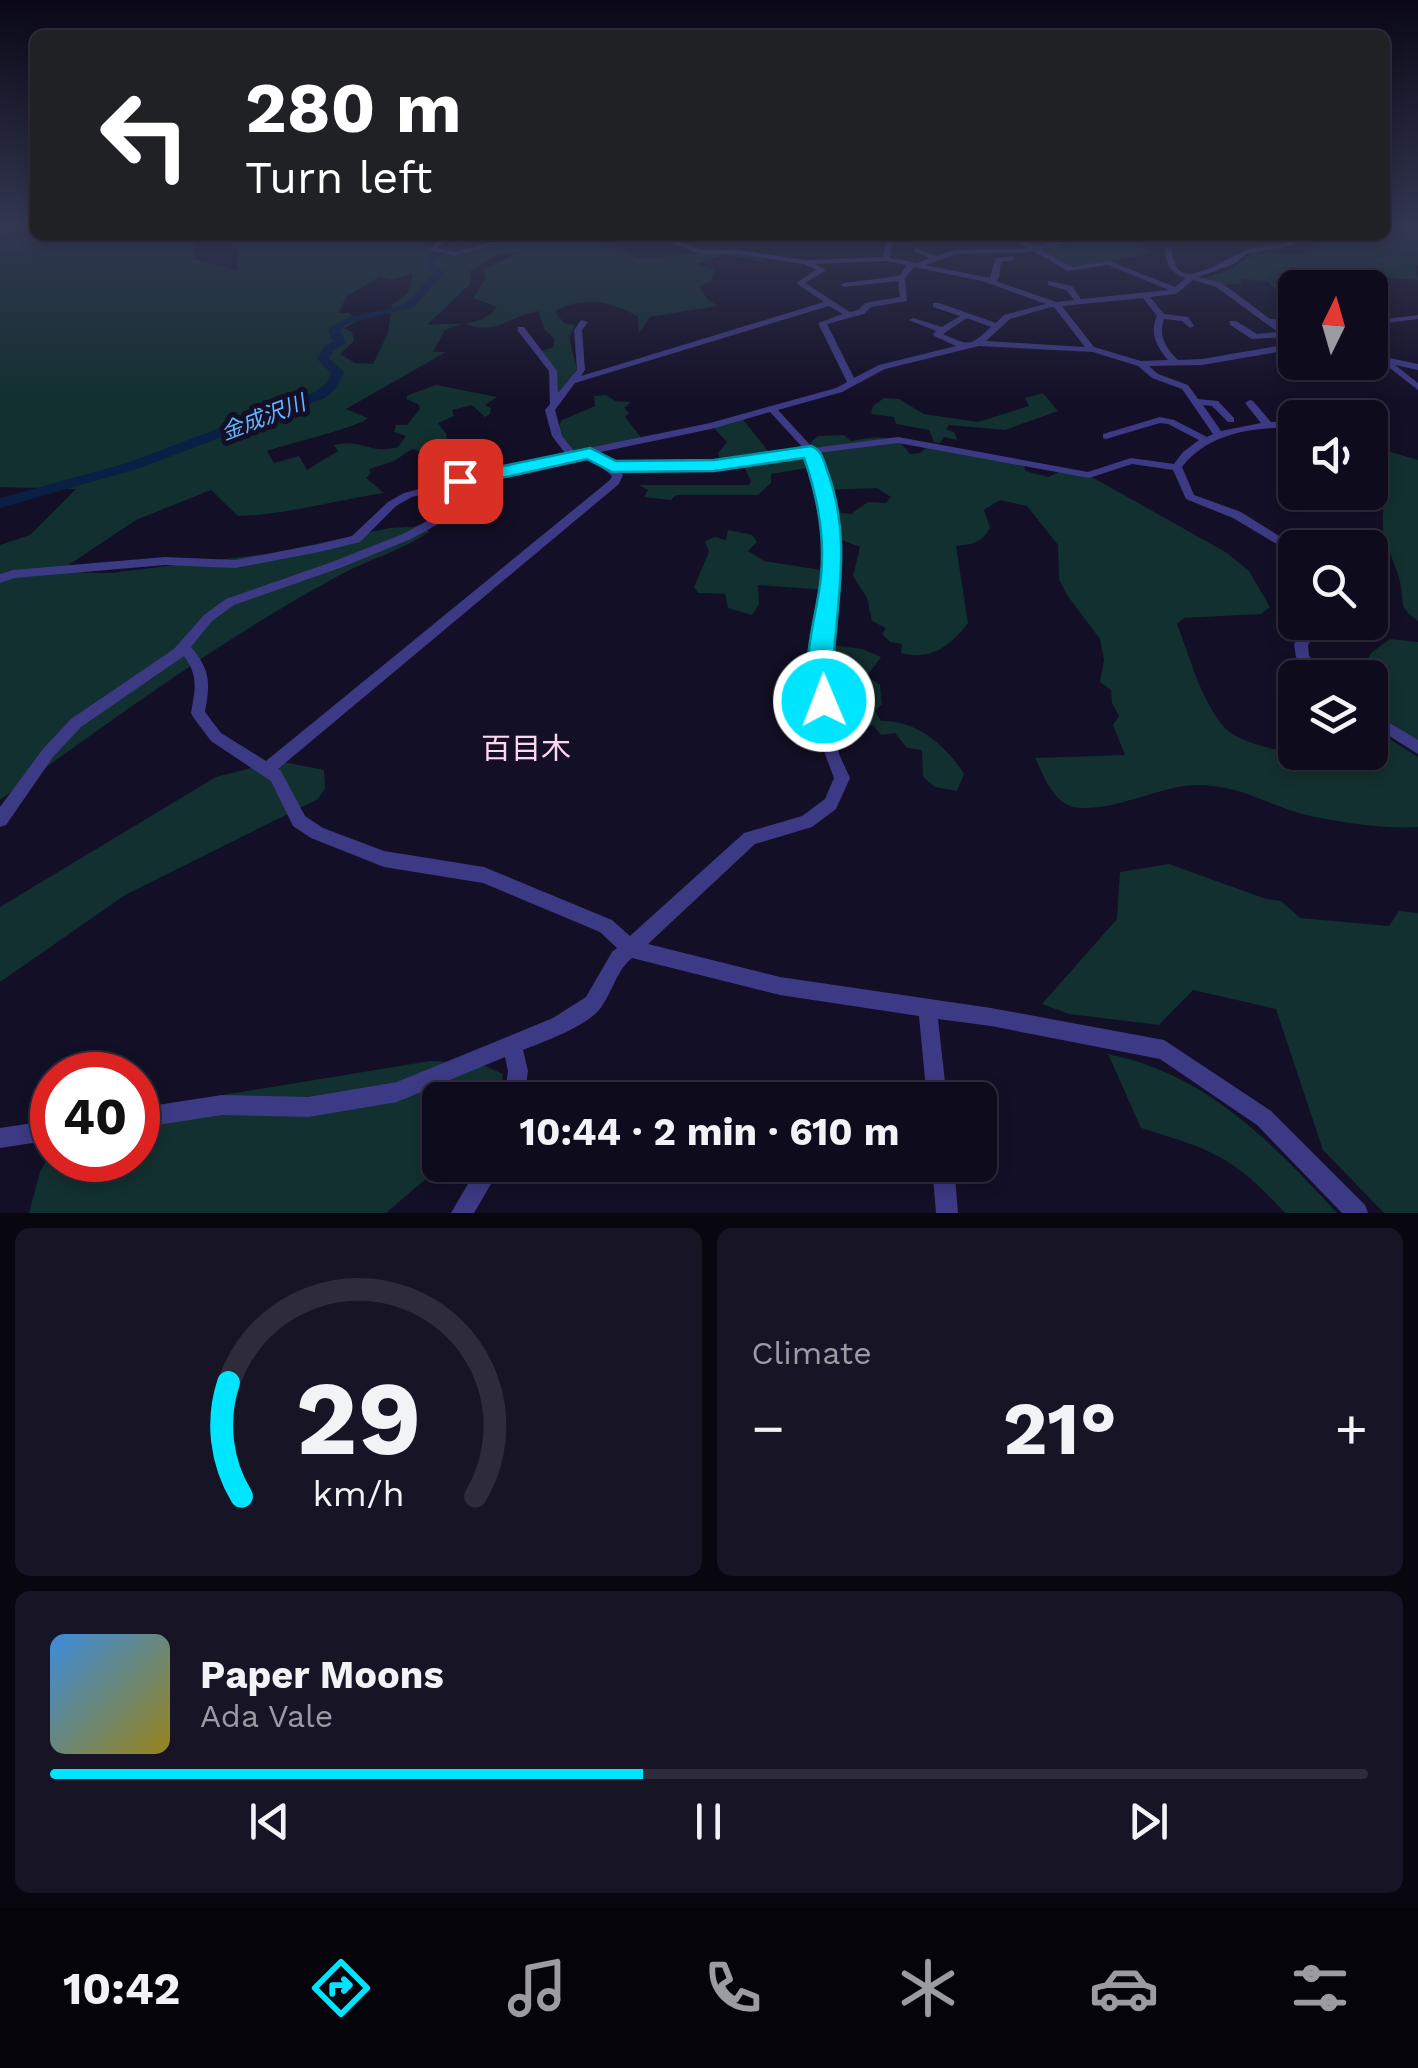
<!DOCTYPE html>
<meta charset="utf-8">
<style>
body{margin:0;font-family:"Work Sans","Noto Sans JP",sans-serif;background:#171425;color:#f1f3f6;height:100vh;display:flex;flex-direction:column;font-size:38px;white-space:nowrap}
*{box-sizing:border-box;margin:0}
p{font-size:32px;color:#9b9ba3}
.icon{flex:none;width:55px;height:55px;fill:none;stroke:currentColor;stroke-width:2;stroke-linecap:round;stroke-linejoin:round}
.map{position:relative;height:1213px;overflow:hidden}
.details{display:flex;flex-direction:column;gap:15px;padding:15px;background:#08060f;flex:1}
.details>*{flex:none}
.guide{position:absolute;left:30px;top:30px;width:1360px;height:210px;border-radius:15px;box-shadow:0 5px 15px #0003,0 0 0 2px #2e2b3b;background:#202124;color:#fff;overflow:hidden}
.needle{width:65px;rotate:5deg}
.buttons{position:absolute;left:1278px;top:270px;display:grid;gap:20px}
.buttons a{display:grid;place-items:center;width:110px;height:110px;border-radius:15px;background:#0e0b1c;box-shadow:0 5px 15px #0003,0 0 0 2px #2e2b3b;font-size:50px}
.speed{position:absolute;left:30px;top:1052px;display:flex;gap:20px;font-size:50px;font-weight:700;text-align:center}
.speed>*{display:grid;place-content:center;width:130px;height:130px;border-radius:50%;background:#0e0b1c;box-shadow:0 5px 15px #0003,0 0 0 2px #2e2b3b;line-height:1}
.speed .limit{border:15px solid #d22;background:#fff;color:#111}
.pin{position:absolute;display:grid;place-items:center;width:85px;height:85px;color:#fff;margin:-42px;border-radius:20px;box-shadow:0 5px 15px #0006}
.me{position:absolute;width:110px;margin:-55px;rotate:359deg;stroke-linejoin:round;filter:drop-shadow(0 0 8px #0008)}
.turn{display:flex;align-items:center;gap:35px;height:210px;padding:0 50px;font-size:45px}
.turn .icon{width:130px;height:130px;stroke-width:2.5}
.turn b{display:block;font-size:70px;line-height:85px}
.big{font-size:75px;font-weight:700;line-height:1.1}
.details .widget{flex:1;display:flex;flex-direction:column;justify-content:center;gap:15px;min-width:0;padding:0 35px;border-radius:15px;background:#171425}
.details .dial{align-items:center;gap:0}
.dial svg{height:260px;overflow:visible;fill:none;stroke:#2e2b3b;stroke-width:7;stroke-linecap:round;text-anchor:middle}
.dial text{fill:#f1f3f6;stroke:none}
.song{display:flex;align-items:center;gap:30px}
.cover{width:120px;height:120px;border-radius:15px;background:linear-gradient(135deg,hsl(210 70% 55%),hsl(50 70% 35%))}
.played{height:10px;border-radius:5px;background:linear-gradient(90deg,#00e5ff 45%,#2e2b3b 45%)}
.keys{display:flex;justify-content:space-around;direction:ltr}
.heat{display:flex;justify-content:space-between;align-items:center;font-size:55px;direction:ltr}
.details .tiles{flex:1;display:grid;gap:15px;grid-template-columns:1fr 1fr}
.widget:last-child{grid-column:span 2}
.trip{position:absolute;left:422px;top:1082px;width:575px;height:100px;border-radius:15px;background:#0e0b1c;box-shadow:0 5px 15px #0003,0 0 0 2px #2e2b3b;font-weight:700;line-height:100px;text-align:center}
.tab-bar{display:flex;height:160px;justify-content:space-around;align-items:center;background:#06040b;color:#9b9ba3}
.tab-bar .icon{width:70px;height:70px}
.tab-bar .on{color:#00e5ff}
.tab-bar b{font-size:45px;color:#f1f3f6}
.map>svg:first-child{display:block}
.green{fill:#12302f;fill-rule:evenodd}
.lines{fill:none;stroke-linecap:round;stroke-linejoin:round}
.stream{stroke:#0a1f44;stroke-width:2.5}
.river{fill:#0a1f44;fill-rule:evenodd}
.minor{fill:#3d3a85;fill-rule:evenodd}
.route{fill:#00e5ff;stroke:#0095a6;stroke-width:2.5}
.labels{text-anchor:middle;stroke-width:10;stroke-linejoin:round;paint-order:stroke}
.far-water-label{font-size:22px;font-style:italic;fill:#62b6ff;stroke:#130f26}
.quarter-label{font-size:30px;fill:#ffd6f0;stroke:#130f26}
</style>
<div class="map">
<svg width="1418" height="1213" viewBox="0 0 1418 1213">
<rect width="100%" height="100%" fill="#130f26"/>
<g class="green">
<polygon points="1385,230 1418,230 1418,265 1415,267 1418,280 1367,276 1353,284 1316,279 1304,283 1309,287 1295,288 1295,295 1276,290 1267,281 1239,279 1242,284 1223,285 1204,278 1230,270 1256,252 1298,254 1309,252 1333,235 1385,235"/>
<path d="M35,235l160,5v19l42,12 1,-19 -9,-10 17,-7h195l-14,12 15,7h16l66,-19h72l21,17 7,-1 13,8 95,-9 24,2 9,10 -40,-8 -31,10 20,6 -3,12 -12,4 8,13 11,7 -68,11 -11,16 -1,-16c-24,-15 -58,-22 -83,-5l9,11 11,2 -6,13 8,31 -19,29v-14l-16,-33 12,-4v-9l-9,-8 -7,-19c-27,5 -46,26 -74,12l-19,7 -12,22h13l-100,57 22,9c-8,9 -82,26 -101,33l7,12 25,-7 8,14 31,-19 -4,-6c29,-7 34,10 64,2l8,-11 -12,-4 2,-7h11l13,-16 -2,-5 -12,-5 2,-4 28,-10 61,12 -12,8 6,3 -1,6 -5,3 -13,-12 -20,5 2,6 -16,7 9,12 -2,11 24,-7 6,37 -34,8 1,-26 -30,-9 -18,12 -25,8 2,4 -5,5 18,15c-49,7 -97,22 -146,23l-27,-26 -75,30 -78,52 52,1 164,-20 116,-25 34,-2 5,6c-28,19 -60,27 -89,43 -119,64 -230,147 -340,225v-255l30,-10 46,-46 -76,-2v-247zM501,253h17l-35,17 3,8 -13,20 24,9c-16,22 -45,15 -70,18l44,-42 -1,-12zM413,274l-5,19 -16,12 -4,28 -15,31 -18,-1 -15,-9 14,-13 -2,-9 -8,-4 12,-6 -6,-9h-12l9,-17 32,-19 11,3z"/>
<polygon points="1109,235 1122,235 1153,253 1075,268 1040,248"/>
<polygon points="1043,393 1058,411 1005,430 949,425 946,429 955,433 957,440 944,437 940,443 934,442 929,430 896,424 894,417 871,414 873,406 884,398 899,399 924,414 978,422 1029,406 1025,398"/>
<polygon points="606,395 615,401 631,402 624,408 629,413 625,417 643,440 565,452 557,430 562,420 595,406 594,396"/>
<polygon points="742,418 768,451 808,450 812,467 771,474 771,483 758,495 676,495 671,500 644,497 648,490 639,485 749,485 751,481 740,458 720,461 718,453 727,442 713,427"/>
<path d="M844,435l7,6c23,-4 45,-9 59,13l10,-1 7,-6 97,17 1,7 24,6 9,-5 34,5 135,76 22,18 21,36 -9,7 -77,4 -7,6c13,33 24,78 49,105 20,20 97,30 126,34l12,-10 6,-1v-5l10,-9h8l30,19v70c-32,2 -75,-4 -107,-11 -48,-11 -73,-35 -127,-30 -29,3 -93,34 -120,17 -14,-9 -22,-31 -29,-45l90,-3 -12,-30 6,-9 -7,-13 -1,-13 -11,-8 4,-22 -4,-21 -33,-44 -8,-16 -1,-34 -31,-39 -27,-6 -16,10 6,18c-9,16 -18,16 -34,18l12,77c-17,23 -38,38 -67,30l1,-9 -12,-2 -8,-8 4,-6 -14,-7 -5,-23 -14,-22 7,-29 -26,-10 -10,-26 27,3 17,-12 18,1 5,-6 -14,-9 -49,2 -20,-45 10,-9z"/>
<path d="M1370,446l48,14v161c-16,-12 -15,-14 -17,-33 -2,-21 -17,-39 -18,-61 -1,-20 5,-57 -13,-68z"/>
<polygon points="728,530 752,535 757,542 748,551 764,561 827,571 825,590 758,585 759,604 752,615 728,608 725,594 698,593 694,587 709,552 705,541 715,537 726,540"/>
<polygon points="1390,639 1418,642 1418,745 1370,713 1370,678 1357,678 1371,653"/>
<path d="M831,645l31,4 19,8 -14,19 13,9 2,19 -7,7 6,10c34,-2 66,25 83,53l-7,17 -22,-4 -12,-10 -1,-27 -15,-2 -12,-15 -14,2 -8,-10 -40,5 -9,-59z"/>
<polygon points="278,761 324,770 325,788 318,799 125,895 0,982 0,907 216,777"/>
<polygon points="1169,864 1266,899 1281,901 1300,918 1389,926 1399,911 1418,913 1418,1213 1384,1213 1323,1150 1276,1009 1193,990 1159,1025 1069,1014 1042,1004 1117,919 1120,872"/>
<path d="M1108,1054c97,19 165,89 229,159h-52c-52,-57 -72,-63 -144,-85z"/>
<polygon points="430,1061 478,1063 503,1074 499,1100 440,1100 442,1165 386,1213 29,1213 40,1172 52,1151 52,1160 138,1160 138,1109"/>
</g>
<g class="lines">
<g class="stream">
<polyline points="1014,235 1040,246"/>
<polyline points="891,246 938,244 947,237 969,235"/>
</g>
<path class="river" d="M467,235h12l-39,22 -4,6 8,10 -30,34 -65,16 -9,8 6,12 -13,8 -4,7 15,14 -8,16 -11,10 -188,71 -137,39v-10l127,-35 188,-71 12,-9 4,-10 -14,-14 7,-13 9,-4 -5,-12c22,-21 52,-14 77,-27 10,-6 20,-21 29,-30l-8,-10 6,-10z"/>
<g class="minor">
<polygon points="446,235 453,235 437,248 454,252 515,235 526,235 454,256 430,250 430,248"/>
<path d="M650,235h9l43,15h36l66,10 79,-3 2,-13 7,-6 -2,-3h7l2,3 -8,7 -1,13 27,5 13,-5 -16,-7v-2l2,-1 20,8 19,-6 66,-1 6,-1 -20,-13h8l20,11 19,-4 -9,-7h8l9,7v2l-22,5 32,18 37,-6 66,26 11,-9c-15,-4 -22,-15 -20,-30l5,1c2,10 4,24 17,25 11,1 41,-15 52,-21 14,-8 32,-6 48,-11 9,-3 12,-7 22,-7l-18,10 -45,9 -13,10 -36,13 24,6 48,36h25v4h-19l19,14v12l-93,16 -53,1 9,8 30,11 10,14 20,2 16,17v4h-6l-16,-16 -9,-1 18,26 40,-8 -16,-20 5,-3 3,1 18,21 24,-1v6c-42,1 -86,5 -113,40l12,28 47,17 57,36h-3v7l-62,-37 -47,-19 -13,-29 -41,-6 -43,14 -191,-35 -81,10 15,43 7,76 -12,102 12,80 11,24 -14,31 -24,18 -57,17 -107,100 132,33 211,31 173,32 107,71 94,94 3,8h-26l-85,-88 -97,-66 -169,-33 -53,-7 9,81h-20l-8,-84 -139,-21 -148,-37c-15,12 -19,32 -30,48 -13,20 -57,35 -79,44l5,21 -4,29h-20l4,-29 -3,-14 -108,45 -89,15 -86,-2 -84,13v-20l84,-13 86,2 89,-15 156,-64 33,-21 26,-45 5,-4 -17,-16 -117,-49 -99,-16 -73,-29 -18,-12 -22,-45 -60,-40 -18,-24 -2,-4c4,-24 8,-36 -7,-57l-103,71 -28,30 -47,68 -6,2v-20l43,-58 28,-30 103,-70 30,-34 22,-16 106,-37 71,-28 33,-18 31,-21 20,-17 -75,19 -16,9 -36,36 -41,10 -84,16 -70,-3 -151,13 -14,5v-9l13,-4 152,-13 70,3 84,-16 33,-8 36,-34 16,-9 122,-32 39,-8 -13,-17 -7,-26 5,-6 -1,-33 -31,-40v-4h6l33,44 1,22 19,-23 -3,-40 7,-10 7,2 -6,8 3,40 -4,6 243,-74 -28,-19 20,-13 -12,-6 -66,-10h-37zM1033,251l35,20 40,-6 61,25 -88,9 -9,-13 -24,-5v4l18,5 8,10 -18,2 -60,-21 3,-3 2,-16 13,-2v-4l-19,2 -5,20 -65,-13 31,-11 65,-1zM886,261l21,4 -8,11 -55,7 -4,2 4,2 54,-6 2,16 -35,6 -7,7 -8,2 -45,-29 21,-13 -11,-6zM914,267l68,14 64,23 -42,11 -8,8 -57,-20h-6v4l27,9 -18,11 -29,-9 -4,2 27,11 -3,3 1,2 22,10 -77,19 -25,13 -27,-54 37,-10 7,-7 36,-6 -2,-23zM1193,280l23,7 62,45 -21,2 -21,-13h-6v4l22,14 32,-2 11,6 -93,16 -24,1c-12,-12 -20,-24 -14,-41l18,2 8,7 4,-2 -6,-9 -24,-3 -14,-17 26,-3zM1143,298l14,18c-8,17 0,31 11,44l-27,1 -47,-14 -32,-41zM829,306l14,8 -25,9 29,59 -11,6 -126,35 -136,28 -12,-15 -7,-26 20,-27zM1051,307h3l31,40 -99,-6 24,-22zM967,318l24,9c-22,20 -21,19 -48,7zM979,346l114,6 45,14 14,12 30,11 31,45 -6,3 -33,-17 -14,-3 -57,17v4l3,1 54,-16 8,1 31,16 -16,12 -9,12 -43,-6 -43,14 -190,-35 -85,11 -35,-38 64,-18 43,-23zM770,412l34,37 -90,14 -103,1 -15,-11 115,-24zM586,455l26,21 -2,4 -344,281 -45,-28 -16,-21c5,-29 6,-41 -14,-65l21,-26 22,-16 106,-37 71,-29 33,-18 30,-21 29,-27zM807,455l15,41 5,76 -14,102 12,80 9,24 -9,21 -23,17 -58,17 -114,103 -18,-16 -128,-53 -100,-16 -61,-23 -18,-12 -24,-45 -3,-2 341,-285 4,-9 -5,-5 96,-1z"/>
<polygon points="1418,315 1418,319 1370,325 1370,321"/>
<polygon points="1370,354 1418,364 1418,370 1395,365 1418,383 1418,390 1382,362 1370,360"/>
<polygon points="1310,622 1323,622 1308,645 1309,656 1326,678 1311,678 1296,657 1294,644"/>
<polygon points="1370,711 1418,740 1418,754 1370,724"/>
<polygon points="52,1120 52,1140 0,1148 0,1128"/>
<polygon points="479,1165 502,1165 474,1213 451,1213"/>
<polygon points="932,1165 954,1165 958,1213 936,1213"/>
</g>
</g>
<linearGradient id="sky" x2="0" y2="1"><stop stop-color="#0a0815"/><stop offset="0.57" stop-color="#333752"/><stop offset="1" stop-color="#333752" stop-opacity="0"/></linearGradient>
<rect width="1418" height="400" fill="url(#sky)"/>
<path class="route" d="M811,446c11,4 12,13 16,24 26,70 9,130 6,200 -1,14 7,26 0,38h-18c-19,-38 3,-93 6,-133 4,-40 -4,-80 -17,-117l-90,13 -102,1 -25,-13 -127,28 -10,-6 10,-6 130,-27 26,13 98,-1z"/>
<g class="labels">
<g class="far-water-label">
<text transform="translate(263 417) rotate(-21)" y="8">金成沢川</text>
</g>
<g class="quarter-label">
<text x="526" y="759">百目木</text>
</g>
</g>
</svg>
<div class="buttons">
<a><svg class="needle" viewBox="-14 -14 28 28"><path d="M0-13l5 13h-10z" fill="#e53935"/><path d="M0 13l5-13h-10z" fill="#9b9ba3"/></svg></a>
<a><svg class="icon" aria-label="sound" viewBox="0 0 24 24"><path d="M4 9h4l5-4v14l-5-4H4zM17 9q2 3 0 6"/></svg></a>
<a><svg class="icon" aria-label="search" viewBox="0 0 24 24"><circle cx="10" cy="10" r="6"/><path d="M15 15l6 6"/></svg></a>
<a><svg class="icon" aria-label="layers" viewBox="0 0 24 24"><path d="M12 4l9 5-9 5-9-5zM3 14l9 5 9-5"/></svg></a>
</div>
<div class="speed"><div class="limit">40</div></div>
<div class="pin" style="left:460px;top:481px;background:#d93025"><svg class="icon" aria-label="arrive" viewBox="0 0 24 24"><path d="M6 21V4h12l-3 4 3 4H6"/></svg></div>
<svg class="me" style="left:824px;top:701px" viewBox="-20 -20 40 40"><circle r="17" fill="#00e5ff" stroke="#fff" stroke-width="3"/><path d="M0-11L8 9 0 5-8 9z" fill="#fff"/></svg>
<div class="trip">10:44 · 2 min · 610 m</div>
<div class="guide">
<div class="turn"><svg class="icon" aria-label="left" viewBox="0 0 24 24"><path d="M17 20v-9H6M10 6l-5 5 5 5"/></svg><div><b>280 m</b>Turn left</div></div>
</div>
</div>
<section class="details">
<div class="tiles">
<div class="widget dial"><svg viewBox="0 0 100 80">
<path d="M14 69A42 42 0 1 1 86 69"/>
<path d="M14 69A42 42 0 0 1 10 34" stroke="#00e5ff"/>
<text x="50" y="56" font-size="32" font-weight="700">29</text>
<text x="50" y="72" font-size="11">km/h</text>
</svg></div>
<div class="widget"><p>Climate</p>
<div class="heat"><a>−</a><b class="big">21°</b><a>+</a></div>
</div>
<div class="widget">
<div class="song"><i class="cover"></i><div><b>Paper Moons</b><p>Ada Vale</p></div></div>
<div class="played"></div>
<div class="keys"><svg class="icon" aria-label="previous" viewBox="0 0 24 24"><path d="M18 5L8 12l10 7zM5 5v14"/></svg><svg class="icon" aria-label="pause" viewBox="0 0 24 24"><path d="M8 5v14M16 5v14"/></svg><svg class="icon" aria-label="next" viewBox="0 0 24 24"><path d="M6 5l10 7-10 7zM19 5v14"/></svg></div>
</div>
</div>
</section>
<nav class="tab-bar">
<b>10:42</b>
<svg class="icon on" aria-label="directions" viewBox="0 0 24 24"><path d="M12 3l9 9-9 9-9-9zM9 14v-3h6M13 9l2 2-2 2"/></svg>
<svg class="icon" aria-label="music" viewBox="0 0 24 24"><path d="M9 18V5l10-2v13"/><circle cx="6" cy="18" r="3"/><circle cx="16" cy="16" r="3"/></svg>
<svg class="icon" aria-label="phone" viewBox="0 0 24 24"><path d="M5 4h4l2 5-3 2q2 4 5 5l2-3 5 2v4C11 20 4 13 5 4z"/></svg>
<svg class="icon" aria-label="climate" viewBox="0 0 24 24"><path d="M12 3v18M4 7l16 10M4 17L20 7"/></svg>
<svg class="icon" aria-label="car" viewBox="0 0 24 24"><path d="M5 17H2v-5l4-1 3-4h7l3 4 3 1v5h-3M9 17h6M6 11h13"/><circle cx="7" cy="17" r="2"/><circle cx="17" cy="17" r="2"/></svg>
<svg class="icon" aria-label="filters" viewBox="0 0 24 24"><path d="M4 7h16M4 17h16"/><circle cx="9" cy="7" r="2"/><circle cx="15" cy="17" r="2"/></svg>
</nav>
